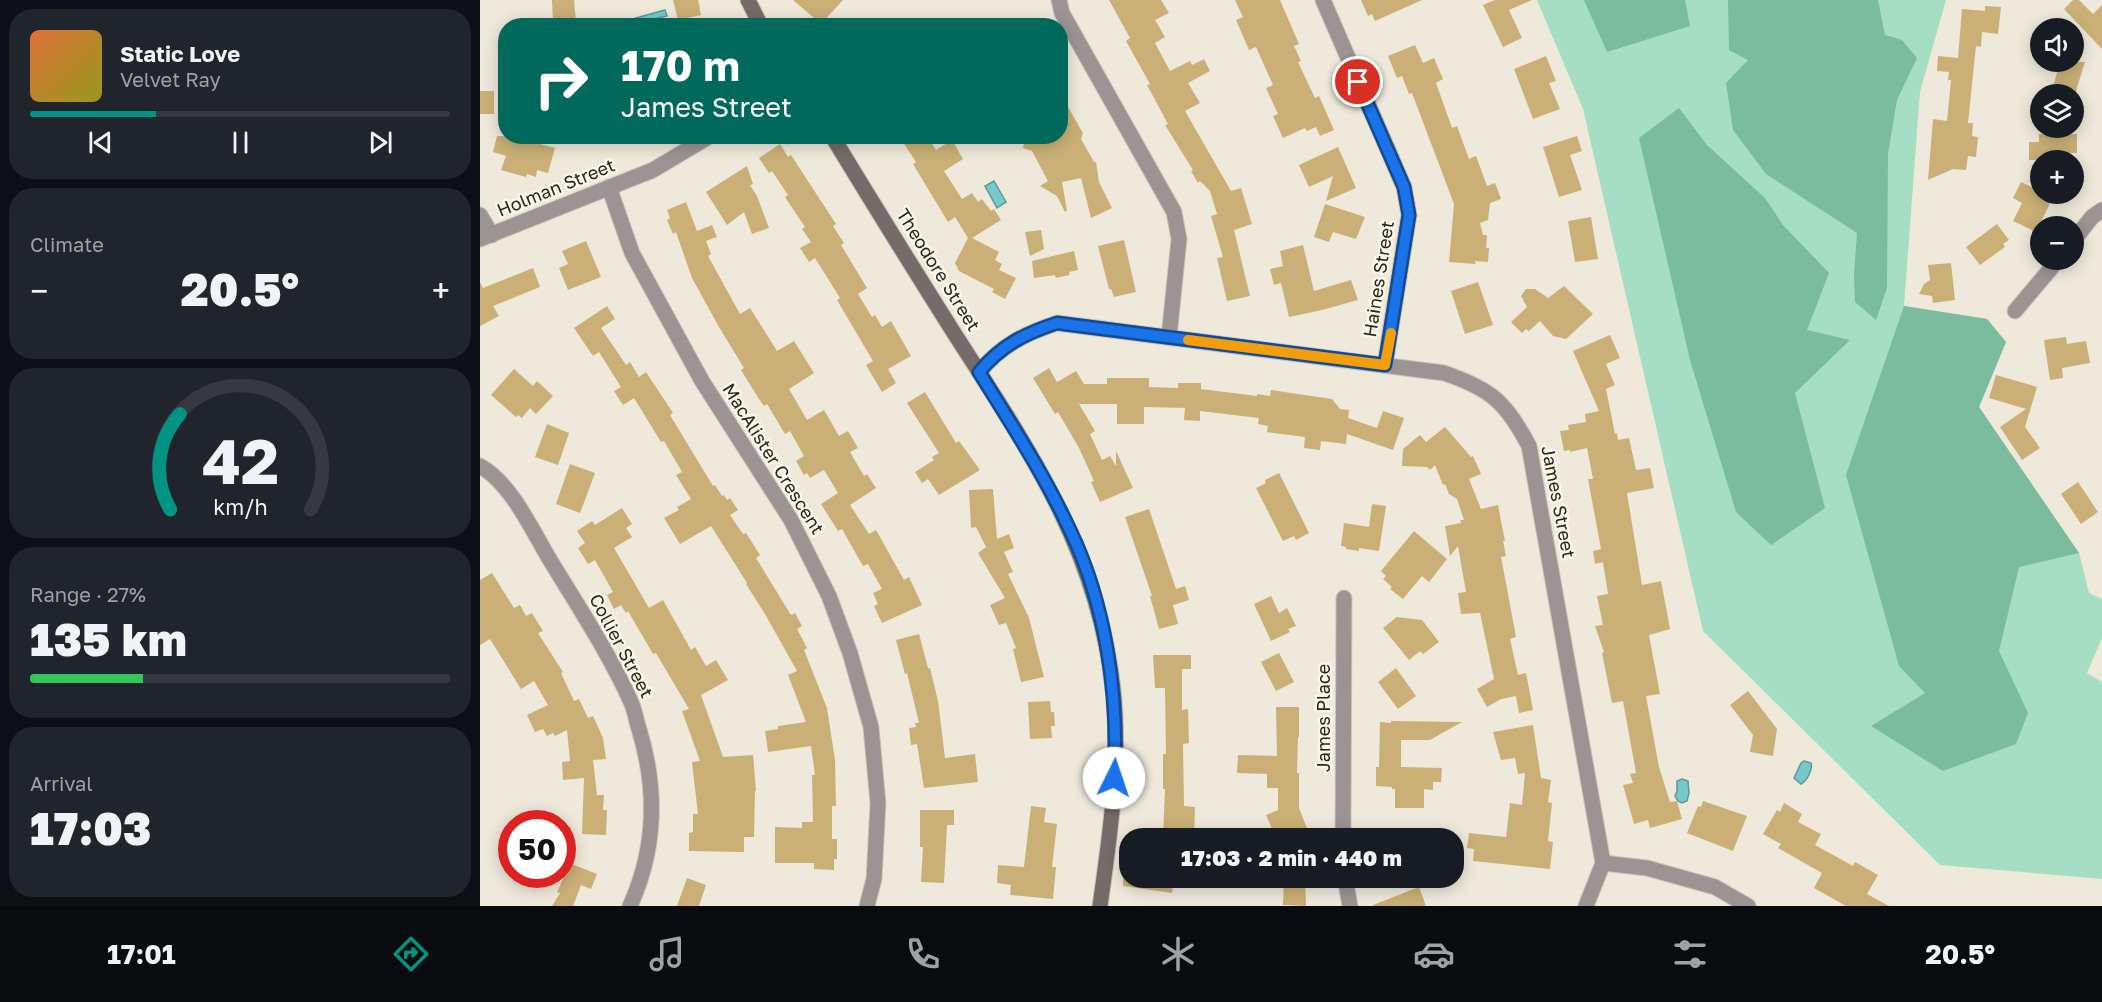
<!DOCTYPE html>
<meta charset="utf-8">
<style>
body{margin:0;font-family:"Golos Text",sans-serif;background:#20242c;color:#f1f3f6;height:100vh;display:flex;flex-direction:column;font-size:22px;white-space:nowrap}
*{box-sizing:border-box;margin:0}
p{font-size:20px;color:#9ea1a6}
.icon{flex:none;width:33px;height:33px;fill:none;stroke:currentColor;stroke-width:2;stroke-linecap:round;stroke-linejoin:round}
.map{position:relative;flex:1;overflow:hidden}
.side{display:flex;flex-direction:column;gap:9px;padding:9px;background:#0d0f14;width:480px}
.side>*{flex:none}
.hud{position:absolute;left:18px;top:18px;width:570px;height:126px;border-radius:24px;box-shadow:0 3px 15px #0003;background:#00695c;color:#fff;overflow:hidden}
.fabs{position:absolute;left:1550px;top:18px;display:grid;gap:12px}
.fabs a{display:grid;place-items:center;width:54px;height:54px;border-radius:50%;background:#171b24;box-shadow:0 3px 15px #0003;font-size:30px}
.speed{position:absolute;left:18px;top:810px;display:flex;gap:12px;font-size:30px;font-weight:700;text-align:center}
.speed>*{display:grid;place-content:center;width:78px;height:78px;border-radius:50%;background:#171b24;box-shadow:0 3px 15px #0003;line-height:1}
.speed .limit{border:9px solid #d22;background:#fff;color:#111}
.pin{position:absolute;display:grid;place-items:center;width:51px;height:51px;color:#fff;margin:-26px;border:3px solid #fff;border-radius:50%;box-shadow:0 2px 6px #0007}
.me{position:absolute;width:66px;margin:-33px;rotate:4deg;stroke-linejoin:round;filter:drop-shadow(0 0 4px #0008)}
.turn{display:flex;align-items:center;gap:21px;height:126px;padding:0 24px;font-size:27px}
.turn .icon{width:78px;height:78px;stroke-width:2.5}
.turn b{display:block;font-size:42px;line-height:51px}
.big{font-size:45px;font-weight:800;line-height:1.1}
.side .widget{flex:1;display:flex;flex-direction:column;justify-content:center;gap:9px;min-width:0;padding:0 21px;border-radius:24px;background:#20242c}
.side .dial{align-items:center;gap:0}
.dial svg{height:156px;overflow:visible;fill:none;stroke:#363941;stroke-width:7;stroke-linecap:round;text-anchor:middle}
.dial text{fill:#f1f3f6;stroke:none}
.song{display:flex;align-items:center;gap:18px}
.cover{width:72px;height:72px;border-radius:9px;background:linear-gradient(135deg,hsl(20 70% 55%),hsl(60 70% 35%))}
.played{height:6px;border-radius:3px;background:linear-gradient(90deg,#029482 30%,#363941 30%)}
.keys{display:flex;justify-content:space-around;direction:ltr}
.heat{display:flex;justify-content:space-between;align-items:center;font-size:33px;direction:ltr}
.charge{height:9px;border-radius:4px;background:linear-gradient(90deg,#34c759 27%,#363941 0)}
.trip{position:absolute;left:639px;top:828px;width:345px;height:60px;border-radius:24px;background:#171b24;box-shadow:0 3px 15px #0003;font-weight:800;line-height:60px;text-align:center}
.menu{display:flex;height:96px;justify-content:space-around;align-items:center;background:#090b0e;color:#9ea1a6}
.menu .icon{width:42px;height:42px}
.menu .active{color:#029482}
.menu b{font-size:27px;color:#f1f3f6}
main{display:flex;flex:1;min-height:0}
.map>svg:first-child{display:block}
.green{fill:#a6dec3}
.forest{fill:#7abc9d}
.water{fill:#75c9ca;stroke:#5e9897;stroke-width:1.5}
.building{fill:#cab076}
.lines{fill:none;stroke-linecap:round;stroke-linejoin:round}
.street-casing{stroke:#cbc6b9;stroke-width:17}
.secondary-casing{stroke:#cbc6b9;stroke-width:17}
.street{stroke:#9b9492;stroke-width:15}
.secondary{stroke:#756b68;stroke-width:15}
.route-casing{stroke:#114b97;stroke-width:15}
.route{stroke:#1a73e8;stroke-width:10}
.slow{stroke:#f59e0b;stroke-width:10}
.labels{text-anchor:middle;stroke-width:5;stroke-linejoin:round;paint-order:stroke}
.street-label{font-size:18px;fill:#272520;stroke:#fcf6e8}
</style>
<main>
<section class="side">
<div class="widget">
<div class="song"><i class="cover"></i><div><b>Static Love</b><p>Velvet Ray</p></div></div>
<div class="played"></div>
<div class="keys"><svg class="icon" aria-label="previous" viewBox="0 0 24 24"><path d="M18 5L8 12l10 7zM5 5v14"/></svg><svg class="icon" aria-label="pause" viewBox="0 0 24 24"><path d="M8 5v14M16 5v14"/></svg><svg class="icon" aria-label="next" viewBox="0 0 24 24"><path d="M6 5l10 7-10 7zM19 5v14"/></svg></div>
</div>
<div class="widget"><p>Climate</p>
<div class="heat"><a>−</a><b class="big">20.5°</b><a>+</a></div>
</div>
<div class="widget dial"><svg viewBox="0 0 100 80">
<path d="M14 69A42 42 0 1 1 86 69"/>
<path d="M14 69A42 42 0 0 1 19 20" stroke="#029482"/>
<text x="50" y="56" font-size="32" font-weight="700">42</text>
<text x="50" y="72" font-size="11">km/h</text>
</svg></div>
<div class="widget"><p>Range · 27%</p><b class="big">135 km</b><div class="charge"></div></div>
<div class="widget"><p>Arrival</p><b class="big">17:03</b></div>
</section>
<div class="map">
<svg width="1622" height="906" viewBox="0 0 1622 906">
<rect width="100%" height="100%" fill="#efe9db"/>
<polygon class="green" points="1057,0 1466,0 1440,92 1424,306 1507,319 1526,342 1499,407 1599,553 1609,593 1622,599 1622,638 1607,673 1622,682 1622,879 1460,865 1223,631 1103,109"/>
<g class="forest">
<polygon points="1104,0 1205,0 1210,26 1127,52"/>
<polygon points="1248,0 1398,0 1405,35 1422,40 1437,58 1417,100 1408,154 1407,288 1396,320 1375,302 1374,274 1377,233 1286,174 1253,130 1246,83 1268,60 1249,50"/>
<polygon points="1199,108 1227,145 1285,198 1303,225 1349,273 1327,330 1370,340 1315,393 1345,508 1291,545 1256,512 1210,360 1159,138"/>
<polygon points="1424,306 1507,319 1526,342 1499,407 1599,553 1539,567 1519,651 1548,713 1536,744 1463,771 1391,726 1445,693 1419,666 1366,475"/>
</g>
<g class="water">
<polygon points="185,10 187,16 146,25 145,21"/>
<polygon points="514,181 526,202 517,208 505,186"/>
<path d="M1324,761l7,2c2,6 -4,18 -10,21l-7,-6 7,-15z"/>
<polygon points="1202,779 1208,781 1209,793 1207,801 1202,803 1198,801 1195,796 1197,791 1197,781"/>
</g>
<g class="building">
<polygon points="72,0 94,0 96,21 73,22"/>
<polygon points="193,0 218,0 221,15 198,20"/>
<polygon points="313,0 363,0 341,24"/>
<polygon points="629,0 681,0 689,13 675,20 685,37 675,43 690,71 710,61 712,65 724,59 730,71 708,83 720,103 705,111 751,191 761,188 772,224 754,230 770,296 747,301 737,258 743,257 731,216 737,214 730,191 720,181 718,183 711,171 713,170 685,125 688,124 667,85 670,84 646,41 650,38"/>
<polygon points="755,0 800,0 819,44 814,46 821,61 818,62 835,98 839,96 854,130 840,136 836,127 827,131 825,128 803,138 793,116 798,114 786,88 793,85 776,47 769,50 756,20 763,17"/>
<polygon points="881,0 942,0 895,21 892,14 888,16"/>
<polygon points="1015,0 1052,0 1029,10 1042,38 1023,47 1003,5"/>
<polygon points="1593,0 1599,0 1613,14 1622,5 1622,49 1584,9"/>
<polygon points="1505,6 1521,7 1518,34 1502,32 1501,47 1496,46 1488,123 1493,123 1492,136 1498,137 1496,157 1488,156 1486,170 1473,169 1448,180 1453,119 1467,121 1471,80 1468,80 1469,72 1457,71 1458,56 1478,58 1482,9 1505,11"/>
<polygon points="935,45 943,63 954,58 963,79 956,83 972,128 977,126 989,159 996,156 1007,186 1015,183 1021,199 1010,203 1008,220 1000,223 1003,235 1007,235 1006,248 1009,248 1008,262 995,261 996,264 969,262 974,204 932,93 929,94 922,76 917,78 908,56"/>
<polygon points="1066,56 1076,81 1069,83 1080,109 1053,119 1034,69"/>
<polygon points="1580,62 1605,62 1595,94 1571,94"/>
<rect x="0" y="91" width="14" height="23"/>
<polygon points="580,93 603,133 601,139 614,162 616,162 619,182 632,208 611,218 601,178 582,182 587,211 585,212 577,196 560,186 568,181 552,151 543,148 545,140 551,136 580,136"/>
<polygon points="1559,134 1597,134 1597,153 1584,153 1584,160 1549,160 1549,142 1559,142"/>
<polygon points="17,136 50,136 49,141 75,148 68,173 57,170 56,177 47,174 46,177 21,170 26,156 13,152"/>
<polygon points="419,136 447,136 456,150 472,140 483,159 464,171 482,199 492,193 498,202 502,199 511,211 514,209 521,220 492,238 519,252 515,260 522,264 519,270 536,278 525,299 512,292 514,289 479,271 475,263 488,238 475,217 468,222 433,164 436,162"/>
<polygon points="1097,136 1102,151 1090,155 1102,190 1079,197 1063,147"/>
<polygon points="300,144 308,157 311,155 356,224 353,226 364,243 361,245 387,288 378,294 392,317 395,315 402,327 411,321 431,356 408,369 416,383 402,392 386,365 393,361 357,300 360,298 335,258 329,262 320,248 331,242 322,229 325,227 305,197 308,195 292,171 289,173 279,158"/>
<polygon points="858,147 876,188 846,201 853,176 829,187 819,165"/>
<polygon points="267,166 273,184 270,185 277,196 289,228 272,234 264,212 247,225 226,192"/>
<polygon points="1541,182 1560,191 1560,194 1566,194 1573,197 1556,232 1533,221 1542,203 1533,198"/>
<polygon points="206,202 217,231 232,225 237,237 226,241 231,254 228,256 260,314 270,308 297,351 314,341 334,373 309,389 327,420 344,410 359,436 368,431 378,448 370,452 384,476 387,474 396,488 370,505 389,534 396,530 424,580 429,577 442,605 402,623 394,606 398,604 393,593 402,589 388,564 383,566 362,529 358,531 341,504 358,493 344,470 330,478 327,473 324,475 316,461 324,456 310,431 305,434 287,404 284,406 279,399 261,370 264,368 239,327 212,278 196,232 193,234 187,220 190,218 187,210"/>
<polygon points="845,204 885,217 876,239 853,232 849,242 834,237"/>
<polygon points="1111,217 1118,259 1095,262 1088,221"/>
<polygon points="1517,224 1529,240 1523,244 1525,247 1500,265 1486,247"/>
<polygon points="561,230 564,249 550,256 545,232"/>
<polygon points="644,240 656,292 634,297 631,289 629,289 618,246"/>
<polygon points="106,241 121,277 88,290 79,268 88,264 82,251"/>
<polygon points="823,245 834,291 871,280 878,300 842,310 809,317 801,283 794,285 790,269 803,266 800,251"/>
<polygon points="594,251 598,270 589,272 590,275 576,278 575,275 554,278 552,261"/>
<polygon points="1471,263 1475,300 1453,303 1452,296 1439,294 1444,284 1450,280 1448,265"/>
<polygon points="53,268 60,287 13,306 19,316 0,326 0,282 3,288"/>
<polygon points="998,282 1013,325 985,334 971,291"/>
<polygon points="1084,286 1113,314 1086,339 1073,336 1060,321 1049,331 1046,329 1042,333 1031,322 1047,307 1041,296 1046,289 1055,289 1068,298"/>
<polygon points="127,306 135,319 121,328 146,365 150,362 159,377 166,372 193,413 190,415 233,486 235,485 242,496 244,495 247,500 250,498 258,510 250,515 263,534 266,533 280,555 276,558 311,615 315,613 322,626 317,629 327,648 324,650 347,708 355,760 356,806 352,806 352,839 357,839 357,859 354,859 354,870 334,869 334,863 295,863 295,827 322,828 322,822 333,822 332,775 335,775 331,746 288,752 285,731 298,729 298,726 326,722 308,675 317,671 285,614 266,584 267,583 231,526 200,544 184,518 199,510 197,507 211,499 196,475 202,472 184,441 181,442 154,398 143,405 134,391 141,387 119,352 113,356 94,328"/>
<polygon points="1130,335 1140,358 1126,364 1135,385 1126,389 1135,434 1137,433 1138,440 1149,438 1156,470 1170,468 1174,488 1147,493 1162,585 1181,581 1190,629 1169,635 1180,694 1166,696 1179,767 1190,802 1197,801 1202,819 1170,828 1168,820 1154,824 1143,785 1153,783 1150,774 1156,773 1143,701 1132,703 1122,653 1124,652 1115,626 1123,625 1117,596 1128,594 1123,562 1115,564 1113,551 1121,549 1108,479 1113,479 1107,448 1090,452 1090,450 1084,451 1080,431 1089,430 1088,425 1106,422 1105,414 1119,411 1093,351"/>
<polygon points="1586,337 1587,344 1606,341 1610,363 1582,368 1583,378 1570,380 1564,340"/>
<polygon points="569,368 577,382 596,371 604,384 627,384 627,378 669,378 669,387 698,388 698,383 721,383 721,389 777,396 777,394 790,396 791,390 852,399 860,409 869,410 868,418 897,428 903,411 924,418 913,450 867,434 866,444 841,441 840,450 824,448 825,437 787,432 788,426 778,424 779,418 720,411 720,421 704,420 705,408 664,407 664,424 637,424 637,404 599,404 615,431 610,434 622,460 630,456 636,466 636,451 653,488 620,502 611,482 614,481 599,448 578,412 575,414 553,378"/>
<polygon points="34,369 53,386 57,381 73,396 56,414 50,408 42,418 38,415 36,417 11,395"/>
<polygon points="1516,375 1557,387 1545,427 1560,448 1542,460 1520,427 1546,409 1509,398"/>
<polygon points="445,392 476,443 479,441 500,470 459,495 448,479 442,483 435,472 454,460 452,457 459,453 427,403"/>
<polygon points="67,424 89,433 78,465 55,457"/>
<polygon points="965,427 991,457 993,456 1001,474 989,479 1001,509 1018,505 1025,541 1023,541 1026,556 1021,557 1036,637 1030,639 1038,675 1046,673 1053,710 1039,713 1036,696 1021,699 1007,707 997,689 1014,679 1000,613 981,614 978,593 986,592 978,546 970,556 965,526 981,523 980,520 984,520 977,499 969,494 965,484 963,485 955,465 950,470 947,467 922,466 923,449 940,435 946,442"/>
<polygon points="90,464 115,473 100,513 76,504"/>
<polygon points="799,473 829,533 816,540 814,536 803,541 776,488 786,483 785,480"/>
<polygon points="1598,482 1618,512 1601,524 1581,494"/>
<polygon points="513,489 517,539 529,534 534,548 524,552 533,572 528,574 549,618 564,677 541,682 533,649 536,648 526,623 519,625 510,605 525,598 498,553 506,547 496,527 491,528 489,490"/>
<polygon points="892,504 906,506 899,551 879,548 879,551 866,549 866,547 861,546 864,523 889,527"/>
<polygon points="142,508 152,524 146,528 152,537 134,548 169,608 183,600 211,650 215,647 226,666 236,660 248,680 221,695 243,757 273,755 276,791 275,791 274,837 264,837 264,852 209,851 209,833 213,832 213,814 218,814 212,762 220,761 202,711 209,709 176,653 173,654 148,611 146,613 141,605 134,609 127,595 133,592 115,560 108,564 98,548 105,543 97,531 112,521 115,525"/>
<polygon points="669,509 696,589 705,586 709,600 693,605 698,624 679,629 670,596 672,596 645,517"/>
<polygon points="934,531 967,559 949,582 942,576 923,599 910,589 912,587 903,579 906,576 901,571"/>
<polygon points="12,573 34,608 40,605 46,616 52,613 63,631 58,633 83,672 81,673 94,701 99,699 108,718 113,716 123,738 126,759 113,760 117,795 124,795 123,810 127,810 126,835 102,834 104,778 83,780 82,762 90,761 87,730 75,736 73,733 67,736 63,729 55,732 47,715 68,705 54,681 41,689 10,639 0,645 0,580"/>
<polygon points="791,596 799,613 807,608 816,626 808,629 810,632 791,641 774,604"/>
<polygon points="917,617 942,620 959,642 943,654 940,651 929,660 903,628"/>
<polygon points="439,634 448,668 450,668 458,701 465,758 495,754 498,782 444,788 437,744 431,745 429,728 436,727 435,723 439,723 427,673 425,674 416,640"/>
<polygon points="799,653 814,682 796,691 781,662"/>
<polygon points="673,655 711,655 711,669 702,669 702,710 708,709 709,743 703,744 704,806 715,807 714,838 683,838 685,789 683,789 683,754 686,754 685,688 675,688"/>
<polygon points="916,668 936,696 918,709 898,682"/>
<polygon points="1268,691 1297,729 1293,756 1270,752 1273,735 1250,705"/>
<polygon points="570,701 571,712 574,712 575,726 571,726 572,738 550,739 548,702"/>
<polygon points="796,707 819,707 819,737 818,737 817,773 819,773 819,808 831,838 796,838 786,815 798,810 798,788 787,788 787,774 757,773 758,755 797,756"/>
<polygon points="911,721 982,722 950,740 921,740 921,767 962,768 961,782 953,782 953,790 944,789 944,808 915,808 915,789 912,789 912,787 896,786 896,767 899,767 900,722 911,723"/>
<polygon points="1053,725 1061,778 1071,780 1068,802 1072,803 1068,841 1073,842 1070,869 993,861 994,849 987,848 989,833 1026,837 1030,803 1042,805 1045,773 1038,774 1035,758 1021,760 1013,732"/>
<polygon points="1223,801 1267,816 1253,851 1207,833 1218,806 1221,807"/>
<polygon points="1304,803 1322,814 1318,822 1341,834 1335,845 1373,866 1375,862 1398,875 1387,894 1409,906 1366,906 1334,888 1342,873 1298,848 1301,844 1283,834 1297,810 1300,812"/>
<polygon points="551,806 566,808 564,822 577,824 572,867 576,867 573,899 530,895 531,885 517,883 518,865 544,867"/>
<polygon points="440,810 474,810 474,825 467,825 464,883 441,882 443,847 440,847"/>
<polygon points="82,860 117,874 111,889 101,885 93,906 72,906 80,893 77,892 83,879"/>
<polygon points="207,878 226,885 219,906 197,906"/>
<polygon points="643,878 694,878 692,893 643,886"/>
<polygon points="804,878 825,878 826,906 803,905"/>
<polygon points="939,887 946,906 894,906 893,905"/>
</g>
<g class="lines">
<defs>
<g id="street">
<polyline points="579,0 582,13 694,212 699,239 689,337"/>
<polyline points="843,0 924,187 929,215 905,365"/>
<polyline points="129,187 152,253 222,381 311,520 349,596 370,653 391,727 398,803 394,879 387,906"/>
<polyline points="0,215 12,235"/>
<polyline points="0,239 173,170 230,136"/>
<polyline points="1593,241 1612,217 1622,210"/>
<polyline points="1535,311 1578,260"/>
<path d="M499,372c23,-27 45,-38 78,-49l387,50c47,16 62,29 85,73l74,417 -17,43"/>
<path d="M0,466c31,17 52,64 70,94 28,46 59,93 81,142 4,9 5,18 8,27 18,59 17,120 -9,177"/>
<polyline points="863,838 864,598"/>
<polyline points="1123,863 1167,868 1235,887 1268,906"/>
<polyline points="865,878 870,906"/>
</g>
<g id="secondary">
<polyline points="268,0 281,26"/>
<path d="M352,136c40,66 81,132 122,197 74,115 144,216 159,356 8,72 -3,146 -13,217"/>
</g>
</defs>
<use href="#street" class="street-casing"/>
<use href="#secondary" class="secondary-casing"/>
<use href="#street" class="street"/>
<use href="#secondary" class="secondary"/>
</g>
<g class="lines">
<defs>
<path id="route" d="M634,778c5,-81 -8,-174 -44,-248 -26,-56 -59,-106 -91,-158 23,-27 45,-38 78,-49l328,42 24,-150 -5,-28 -46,-105"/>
</defs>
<use href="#route" class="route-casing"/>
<use href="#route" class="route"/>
<polyline class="slow" points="708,340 905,365 911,333"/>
</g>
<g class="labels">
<g class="street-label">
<text transform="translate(76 188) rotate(-22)" y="6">Holman Street</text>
<text transform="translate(458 270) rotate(58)" y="6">Theodore Street</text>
<text transform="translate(899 279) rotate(-81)" y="6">Haines Street</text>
<text transform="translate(293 459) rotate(58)" y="6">MacAlister Crescent</text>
<text transform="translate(1078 502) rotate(79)" y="6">James Street</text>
<text transform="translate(141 646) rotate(62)" y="6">Collier Street</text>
<text transform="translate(844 718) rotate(-90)" y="6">James Place</text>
</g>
</g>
</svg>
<div class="fabs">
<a><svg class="icon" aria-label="sound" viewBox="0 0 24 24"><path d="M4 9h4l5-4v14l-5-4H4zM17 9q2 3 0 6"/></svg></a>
<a><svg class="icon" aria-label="layers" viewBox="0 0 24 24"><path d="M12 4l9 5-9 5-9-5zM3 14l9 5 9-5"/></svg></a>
<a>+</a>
<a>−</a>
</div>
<div class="speed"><div class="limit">50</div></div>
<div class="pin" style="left:878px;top:82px;background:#d93025"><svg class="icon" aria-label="arrive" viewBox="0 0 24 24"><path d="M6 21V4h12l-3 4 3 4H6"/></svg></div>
<svg class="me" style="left:634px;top:778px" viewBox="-20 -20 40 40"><circle r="19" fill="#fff"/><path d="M0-13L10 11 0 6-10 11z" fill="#1a73e8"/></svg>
<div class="trip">17:03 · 2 min · 440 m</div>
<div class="hud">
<div class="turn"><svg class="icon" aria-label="right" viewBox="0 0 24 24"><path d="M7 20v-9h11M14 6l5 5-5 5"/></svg><div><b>170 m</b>James Street</div></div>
</div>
</div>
</main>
<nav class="menu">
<b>17:01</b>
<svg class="icon active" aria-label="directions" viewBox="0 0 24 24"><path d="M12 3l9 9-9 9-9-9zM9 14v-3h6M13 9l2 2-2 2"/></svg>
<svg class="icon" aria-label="music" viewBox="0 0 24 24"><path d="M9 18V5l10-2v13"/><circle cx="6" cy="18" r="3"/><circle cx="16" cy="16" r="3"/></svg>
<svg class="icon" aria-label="phone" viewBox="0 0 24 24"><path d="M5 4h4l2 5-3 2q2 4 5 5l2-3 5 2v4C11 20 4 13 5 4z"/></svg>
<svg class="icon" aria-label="climate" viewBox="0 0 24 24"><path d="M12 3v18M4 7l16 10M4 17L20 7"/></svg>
<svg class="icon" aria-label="car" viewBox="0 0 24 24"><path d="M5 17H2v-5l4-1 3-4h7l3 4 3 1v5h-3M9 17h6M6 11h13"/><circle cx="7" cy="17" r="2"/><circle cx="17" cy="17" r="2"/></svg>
<svg class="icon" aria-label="filters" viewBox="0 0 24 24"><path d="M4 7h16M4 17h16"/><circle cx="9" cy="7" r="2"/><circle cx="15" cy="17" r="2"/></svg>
<b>20.5°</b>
</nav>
